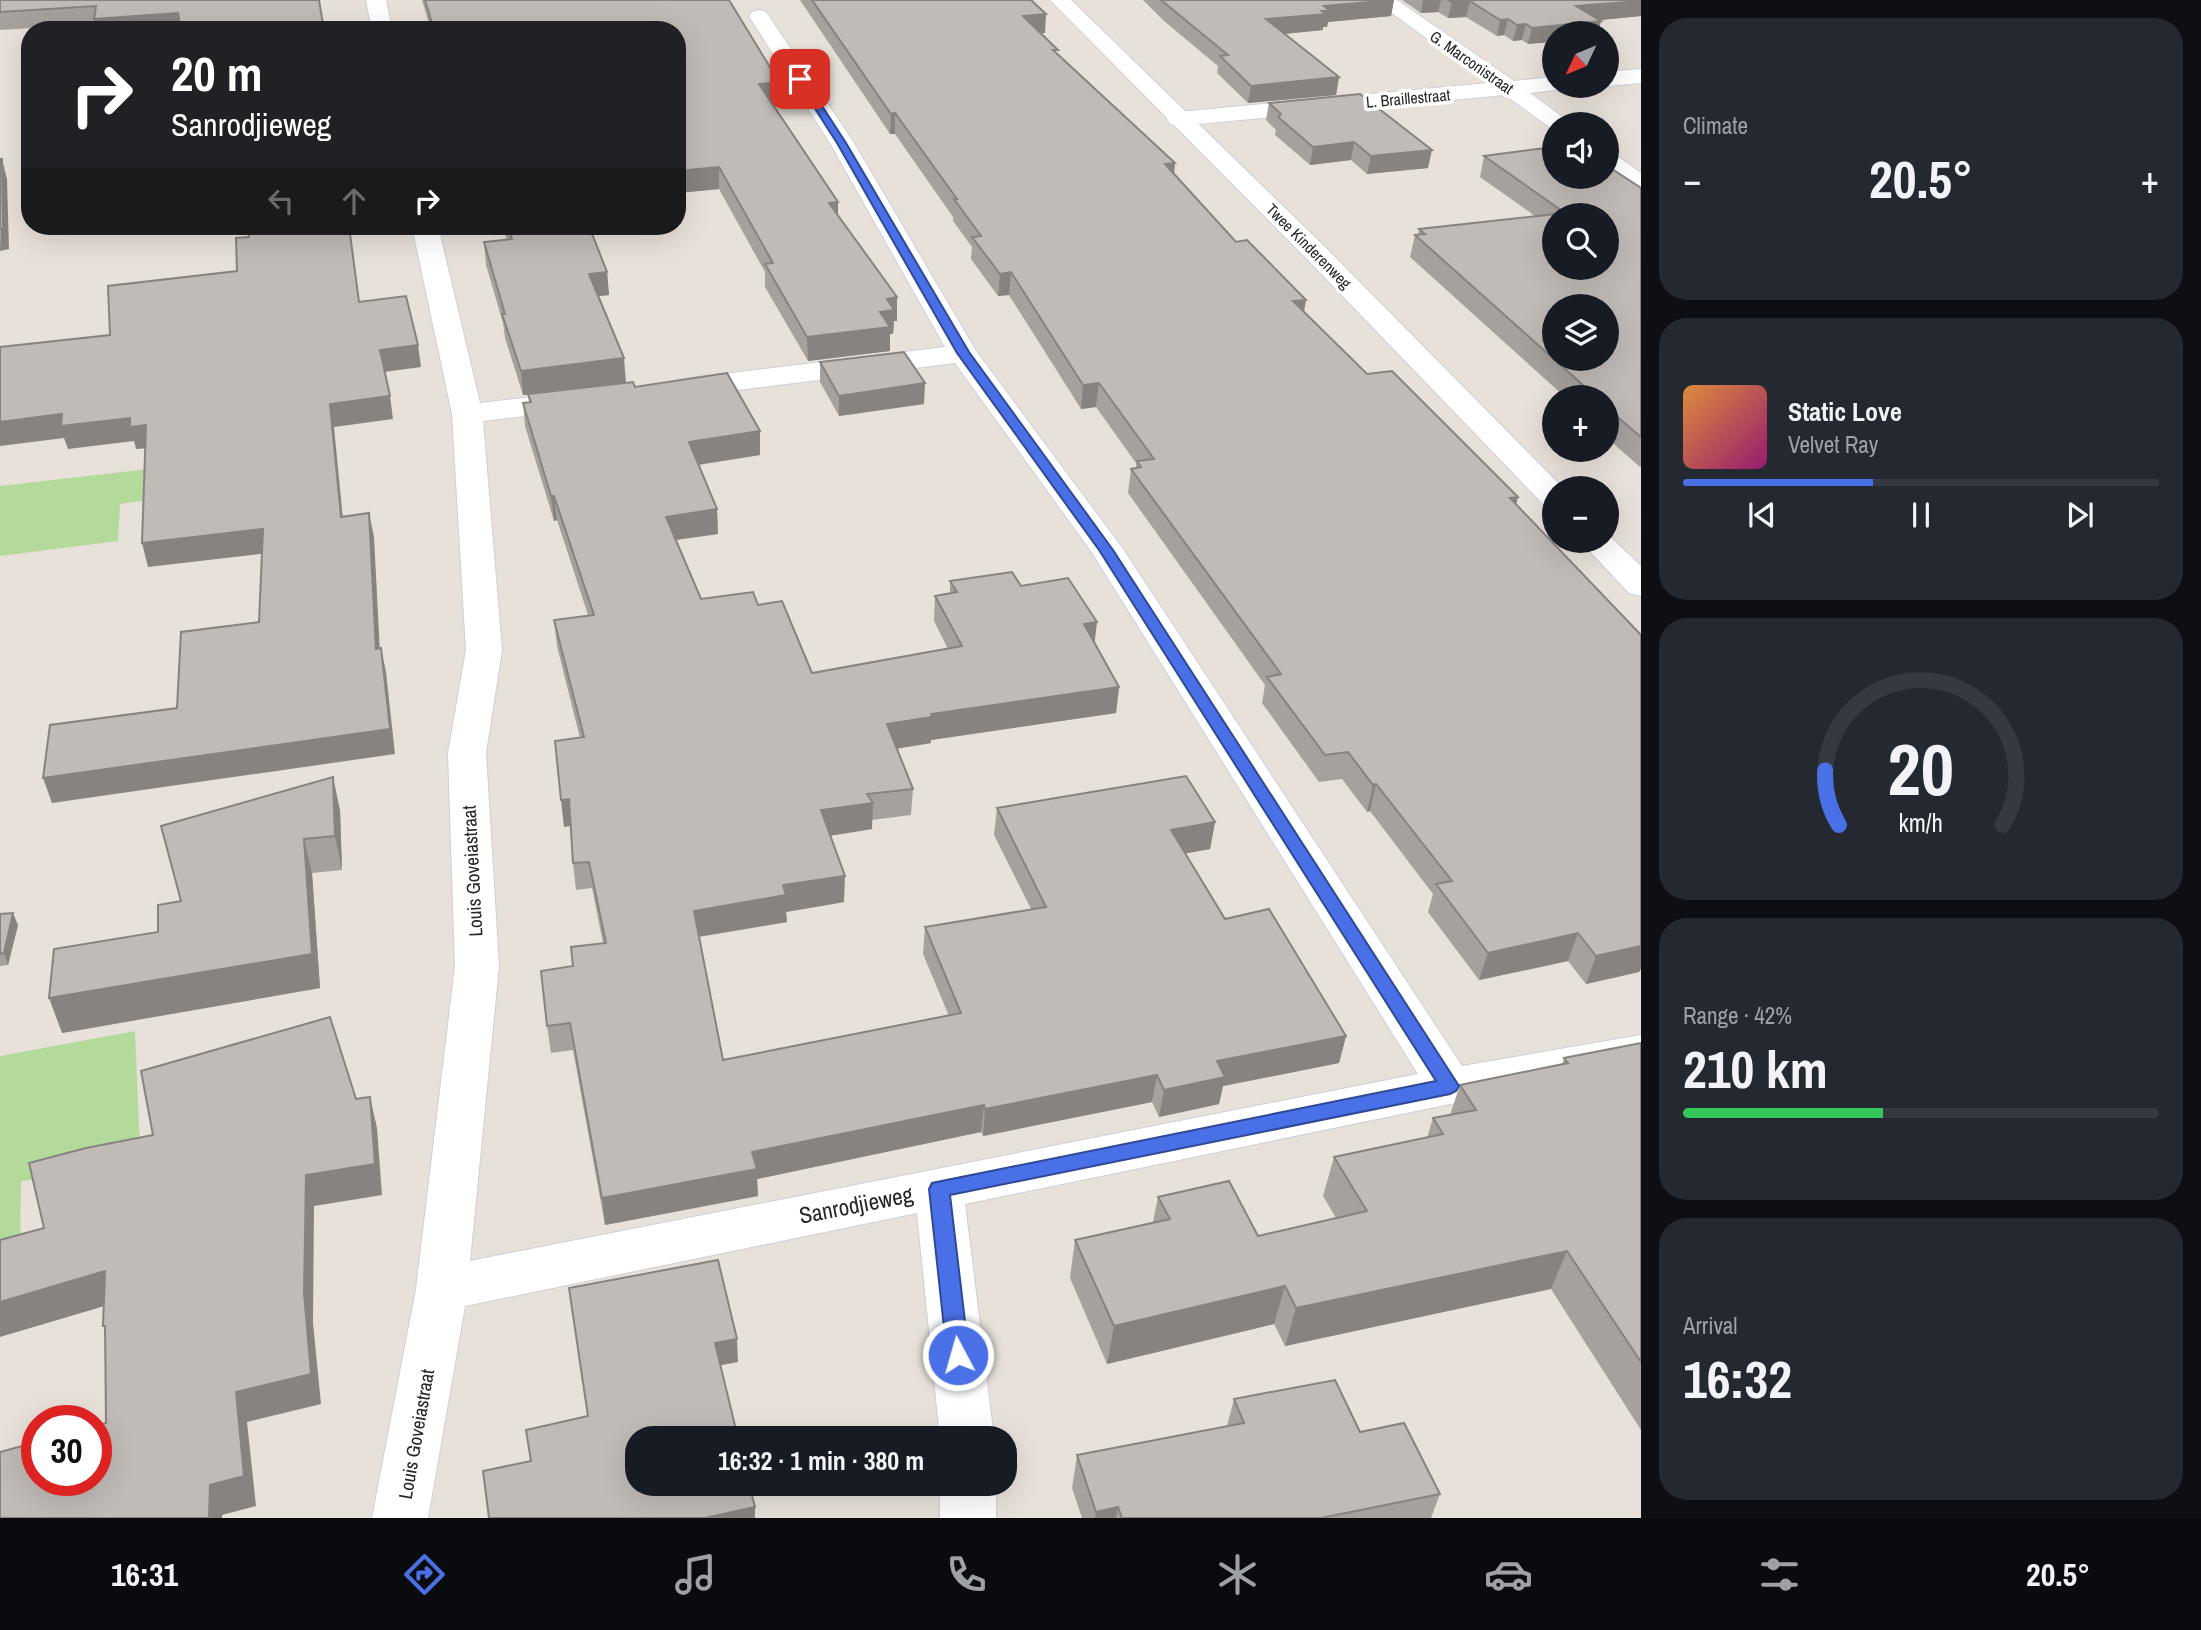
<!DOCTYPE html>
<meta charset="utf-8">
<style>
body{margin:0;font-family:"Archivo Narrow",sans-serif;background:#242831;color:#f1f3f6;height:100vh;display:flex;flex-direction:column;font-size:26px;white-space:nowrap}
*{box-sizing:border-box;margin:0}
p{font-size:23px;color:#9ea1a6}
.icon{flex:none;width:38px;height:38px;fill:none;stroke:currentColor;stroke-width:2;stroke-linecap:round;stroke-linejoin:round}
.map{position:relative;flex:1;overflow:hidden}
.side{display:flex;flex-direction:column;gap:18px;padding:18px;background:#0d0f14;width:560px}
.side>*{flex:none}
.guide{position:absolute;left:21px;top:21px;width:665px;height:214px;border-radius:28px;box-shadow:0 7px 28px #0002;background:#202124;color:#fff;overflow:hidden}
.needle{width:46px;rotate:226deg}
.tools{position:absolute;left:1542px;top:21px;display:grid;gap:14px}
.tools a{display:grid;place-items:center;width:77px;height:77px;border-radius:50%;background:#171b24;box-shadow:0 7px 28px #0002;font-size:35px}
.speed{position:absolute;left:21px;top:1405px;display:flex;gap:14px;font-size:35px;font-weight:700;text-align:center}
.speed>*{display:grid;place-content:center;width:91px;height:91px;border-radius:50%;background:#171b24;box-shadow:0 7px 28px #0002;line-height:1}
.speed .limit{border:10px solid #d22;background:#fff;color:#111}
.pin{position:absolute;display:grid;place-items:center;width:60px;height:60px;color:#fff;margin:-30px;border-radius:14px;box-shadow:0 4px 10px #0006}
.me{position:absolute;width:77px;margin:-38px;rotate:354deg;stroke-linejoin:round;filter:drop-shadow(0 0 5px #0008)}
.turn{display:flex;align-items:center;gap:24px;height:147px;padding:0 35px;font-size:32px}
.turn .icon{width:91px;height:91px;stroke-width:2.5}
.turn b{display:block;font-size:49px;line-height:60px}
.lanes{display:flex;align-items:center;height:66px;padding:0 35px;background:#0003;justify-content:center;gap:35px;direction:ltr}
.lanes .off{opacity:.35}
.big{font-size:52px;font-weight:800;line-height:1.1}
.side .tile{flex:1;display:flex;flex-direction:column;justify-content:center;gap:10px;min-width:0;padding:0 24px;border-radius:28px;background:#242831}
.side .dial{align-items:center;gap:0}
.dial svg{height:182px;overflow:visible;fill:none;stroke:#363941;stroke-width:7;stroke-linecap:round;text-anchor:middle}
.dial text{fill:#f1f3f6;stroke:none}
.song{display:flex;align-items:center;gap:21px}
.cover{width:84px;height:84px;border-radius:10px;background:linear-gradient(135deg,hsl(30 70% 55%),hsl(320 70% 35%))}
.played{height:7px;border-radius:4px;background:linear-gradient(90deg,#4970e6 40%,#363941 40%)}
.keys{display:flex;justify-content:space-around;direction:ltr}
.heat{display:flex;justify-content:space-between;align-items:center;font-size:38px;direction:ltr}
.charge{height:10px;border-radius:5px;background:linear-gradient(90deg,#34c759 42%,#363941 0)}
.trip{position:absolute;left:625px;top:1426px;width:392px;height:70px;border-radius:28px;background:#171b24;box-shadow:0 7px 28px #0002;font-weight:800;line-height:70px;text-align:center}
.tab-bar{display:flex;height:112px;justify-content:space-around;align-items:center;background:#090b0e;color:#9ea1a6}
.tab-bar .icon{width:49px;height:49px}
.tab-bar .selected{color:#4970e6}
.tab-bar b{font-size:32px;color:#f1f3f6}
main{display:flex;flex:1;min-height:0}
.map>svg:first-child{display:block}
.green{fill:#b4da9b}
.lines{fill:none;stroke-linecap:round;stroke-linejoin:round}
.street-casing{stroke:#ccd0db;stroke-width:2}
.secondary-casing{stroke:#ccd0db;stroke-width:2}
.street{fill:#fff;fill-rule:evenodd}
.secondary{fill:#fff;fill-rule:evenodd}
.wall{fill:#a6a19d}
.shaded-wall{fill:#878380}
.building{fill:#c1bbb7;stroke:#878380;stroke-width:2;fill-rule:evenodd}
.route{fill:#4970e6;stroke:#2f4996;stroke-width:2}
.labels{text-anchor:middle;stroke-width:7;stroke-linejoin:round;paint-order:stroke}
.far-street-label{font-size:16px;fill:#272727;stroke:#fff}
.street-label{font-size:19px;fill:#272727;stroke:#fff}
.near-street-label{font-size:23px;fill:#272727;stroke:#fff}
</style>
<main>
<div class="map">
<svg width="1641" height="1518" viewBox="0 0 1641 1518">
<rect width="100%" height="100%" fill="#e8e1da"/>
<g class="green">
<polygon points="157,468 155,499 120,504 118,541 0,556 0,486"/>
<polygon points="135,1031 141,1171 21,1181 20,1255 0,1260 0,1056"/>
</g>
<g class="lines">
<defs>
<g id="street">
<polygon points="366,0 386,0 392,30 372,30"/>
<polygon points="1374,0 1397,0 1514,81 1554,77 1554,86 1564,86 1562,89 1530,93 1572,124 1554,124 1554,129 1552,129 1505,95 1178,126 1170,124 1167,119 1170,114 1178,112 1488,83"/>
<polygon points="759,10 766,12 854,143 976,351 1123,549 1462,1066 1641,1035 1641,1069 1450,1104 965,1204 994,1438 940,1438 917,1213 465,1306 428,1518 372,1518 416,1289 455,966 448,753 466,650 452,414 412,226 438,226 480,403 576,392 587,395 591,401 587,407 576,410 483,421 502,650 486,753 499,966 470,1261 1418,1074 1091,551 955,363 681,397 671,394 666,388 671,382 681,379 945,347 830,143 749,16 752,12"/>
<polygon points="1641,69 1641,83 1606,86 1606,72"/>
<polygon points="1606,152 1614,154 1641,173 1641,191 1632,189 1606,171"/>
<rect x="940" y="1484" width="56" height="34"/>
</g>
<g id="secondary">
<polygon points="1050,0 1071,0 1323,245 1563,488 1554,488 1554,507 1543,504 1305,257"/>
<polygon points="1606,533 1641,566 1641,596 1629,593 1580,541 1606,541"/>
</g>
</defs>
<use href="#street" class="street-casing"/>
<use href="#secondary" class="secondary-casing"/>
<use href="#street" class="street"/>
<use href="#secondary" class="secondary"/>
</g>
<g class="wall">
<polygon points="0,0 320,0 95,24 0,30"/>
<polygon points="422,0 729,0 779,103 772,104 838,216 897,297 897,321 894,321 893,334 890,334 890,351 808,361 765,287 765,272 719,189 678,193 677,192 677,30 431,30"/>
<polygon points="800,0 1031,0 1045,33 1041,33 1057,55 1175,163 1174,175 1236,242 1304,312 1367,374 1518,497 1516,504 1640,969 1639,972 1586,984 1568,961 1479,980 1428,912 1433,894 1370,811 1367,812 1342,779 1319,782 1262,703 1265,685 1128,493 1131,469 1136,468 1136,463 1096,407 1081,409 1009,295 998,296 971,259 972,247 953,221 953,217 895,134 890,134"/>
<polygon points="1143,0 1394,0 1391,16 1328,22 1327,27 1323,27 1323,30 1284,34 1339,77 1336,95 1248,103 1217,73 1218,66 1164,21"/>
<polygon points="1402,0 1641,0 1641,16 1599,20 1601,21 1598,33 1554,33 1528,44 1522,40 1513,41 1504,35 1497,36 1466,17 1448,18 1438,12 1421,13"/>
<polygon points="1269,103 1428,168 1367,174 1351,160 1310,165 1275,135 1276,130 1266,120"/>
<polygon points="1484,156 1641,188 1641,466 1640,467 1606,437 1606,397 1565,397 1410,257 1415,235 1418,235 1419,229 1535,216 1480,177"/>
<polygon points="502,226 589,226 607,272 609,295 599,296 626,382 635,387 760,431 760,455 698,465 717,509 718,534 676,540 701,599 758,605 812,673 948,649 934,621 935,596 950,593 950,581 1021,586 1094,643 1119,687 1116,713 931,740 931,743 897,749 913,789 911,815 872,820 872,829 830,836 844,902 786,912 787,922 699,937 723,1060 949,1016 923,954 925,927 1031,909 994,835 997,808 1215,822 1210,849 1185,853 1225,919 1346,1036 1339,1063 1223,1086 1219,1104 1159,1117 1152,1102 983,1136 981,1132 757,1179 758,1196 605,1225 573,1050 551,1053 547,1026 573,966 603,943 592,888 576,890 573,863 571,826 564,827 580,738 557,646 554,620 588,615 557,520 554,521 525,426 523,403 529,402 528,395 523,395 505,338 503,323 486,265 484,242 507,240"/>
<polygon points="820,362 924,404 839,416 820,382"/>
<polygon points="340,810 342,870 312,873 320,988 62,1033 158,932 181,901"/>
<polygon points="0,914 18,925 8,965 0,966"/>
<polygon points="1641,1043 1641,1430 1551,1289 1285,1346 1274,1324 1107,1364 1070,1278 1075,1240 1153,1222 1158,1197 1258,1236 1336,1218 1323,1196 1334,1157 1427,1138 1433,1118 1450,1115 1460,1085 1562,1065 1564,1058"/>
<polygon points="1234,1399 1360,1432 1440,1494 1431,1518 1082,1518 1072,1488 1077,1455 1227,1426"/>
</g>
<g class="shaded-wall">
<polygon points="1394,0 1391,16 1328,22 1327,27 1323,27 1323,30 1263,36 1266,19 1324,6"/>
<polygon points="1423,0 1441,0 1438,12 1421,13"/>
<polygon points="1470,1 1466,17 1448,18 1452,2"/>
<polygon points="1641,1 1641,16 1572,23 1576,6"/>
<polygon points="178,13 182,30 97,30 94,19"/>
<polygon points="1046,14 1045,33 1022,35 1023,16"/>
<polygon points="1508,19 1504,35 1497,36 1500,20"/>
<polygon points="1601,21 1598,33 1554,33 1554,42 1528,44 1532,28"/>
<polygon points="1526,24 1522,40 1513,41 1517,25"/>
<polygon points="1339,77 1336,95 1248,103 1251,86"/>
<polygon points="779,82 779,103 759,105 759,84"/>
<polygon points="895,113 895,134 890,134 891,114"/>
<polygon points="1354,142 1351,160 1310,165 1313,147"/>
<polygon points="1432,150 1428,168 1367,174 1371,156"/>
<polygon points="2,159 7,179 9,249 0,251"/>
<polygon points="1175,163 1173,185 1165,164"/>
<polygon points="719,167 719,189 678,193 677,171"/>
<polygon points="838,202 838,225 829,203"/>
<polygon points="607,272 609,295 591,297 589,274"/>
<polygon points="1011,272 1009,295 998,296 1000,274"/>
<polygon points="897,297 897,321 894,321 893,334 890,334 890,351 808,361 807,337 880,312 887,299"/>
<polygon points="1306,300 1302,323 1293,301"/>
<polygon points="418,345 421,367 384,372 380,350"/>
<polygon points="624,358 626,383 523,395 521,371"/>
<polygon points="925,383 924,404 839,416 839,396"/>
<polygon points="1099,383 1096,407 1081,409 1083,385"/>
<polygon points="390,396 393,419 334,427 345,540 341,517 330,404"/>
<polygon points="62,414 130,418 146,425 151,448 136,449 134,441 68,449 64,438 0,446 0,422"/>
<polygon points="760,431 760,455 690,466 689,442"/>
<polygon points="551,496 554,496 557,520 554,521"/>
<polygon points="1518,497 1511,522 1510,498"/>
<polygon points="717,509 718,534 667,541 666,517"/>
<polygon points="369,513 374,537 381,673 376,649"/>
<polygon points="263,529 269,553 148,567 142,543"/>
<polygon points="1097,622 1094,648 1084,624"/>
<polygon points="381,648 386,672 395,754 52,803 43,778"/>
<polygon points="1119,687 1116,713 931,740 931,743 886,750 887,724 931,714"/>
<polygon points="333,777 340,810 342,870 335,836"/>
<polygon points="1376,784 1370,811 1367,812 1373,785"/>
<polygon points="569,799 572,825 564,827 561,800"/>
<polygon points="873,803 872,829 821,837 821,810"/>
<polygon points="1215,822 1210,849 1167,857 1171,830"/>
<polygon points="304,839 312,873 320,988 62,1033 49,998 312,954"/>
<polygon points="845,876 844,902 786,912 787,922 696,937 694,911 783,885"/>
<polygon points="13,913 18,925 8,965 4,953"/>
<polygon points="1578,933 1568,961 1479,980 1488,953"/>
<polygon points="1641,946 1641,969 1639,972 1586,984 1596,956"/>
<polygon points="1346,1036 1339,1063 1223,1086 1219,1104 1159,1117 1164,1090 1217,1061"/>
<polygon points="1157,1075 1152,1102 983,1136 985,1109"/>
<polygon points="370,1097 377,1128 382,1195 314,1206 313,1323 321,1404 247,1422 256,1506 222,1515 222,1518 209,1518 210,1485 236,1392 304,1293 306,1175"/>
<polygon points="984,1105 981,1132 757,1179 758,1196 605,1225 602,1198 752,1152"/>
<polygon points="1567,1251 1551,1289 1285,1346 1296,1308"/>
<polygon points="105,1271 118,1302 0,1337 0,1302"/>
<polygon points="1285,1286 1274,1324 1107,1364 1114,1326"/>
<polygon points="737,1339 738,1362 717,1366 715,1343"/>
<polygon points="755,1507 755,1518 705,1518"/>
<polygon points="1118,1507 1116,1518 1095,1518 1096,1512"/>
</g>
<g class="building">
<polygon points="0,0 319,0 324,30 181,30 178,13 94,19 96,6 0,12"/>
<polygon points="425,0 729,0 779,82 759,84 838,202 829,203 897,297 887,299 894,310 880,312 890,327 807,337 765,264 773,263 719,167 677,171 677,30 434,30"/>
<polygon points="812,0 1031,0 1046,14 1023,16 1058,50 1053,50 1175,163 1165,164 1236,242 1247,240 1306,300 1293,301 1367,374 1392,371 1518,497 1510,498 1641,635 1641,946 1596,956 1578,933 1488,953 1436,884 1452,881 1376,784 1373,785 1348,752 1325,755 1267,677 1281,674 1131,469 1141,467 1137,461 1154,459 1099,383 1083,385 1011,272 1000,274 972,237 981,236 954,199 957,199 895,113 891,114"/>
<polygon points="1161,0 1393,0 1324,6 1330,11 1322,11 1326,14 1266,19 1339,77 1251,86 1220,56 1228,55"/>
<polygon points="1448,0 1641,0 1641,1 1576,6 1601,21 1532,28 1526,24 1517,25 1508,19 1500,20 1470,1 1452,2"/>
<polygon points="1360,94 1432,150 1371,156 1354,142 1313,147 1278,117 1281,114 1269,103"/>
<path d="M1554,147v30h52v-12l35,23v249l-35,-30v-10h-11l-4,-3h2l-178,-159 10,-1 -6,-5 146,-16 -81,-57zM1554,215h52v53h-52zM1554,306h52v53h-52z"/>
<polygon points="0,159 2,159 3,229 0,229"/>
<polygon points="248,226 349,226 359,302 406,296 418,345 380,350 390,396 330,404 341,517 369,513 376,649 381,648 390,729 43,778 50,725 177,708 181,632 259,622 263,529 142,543 146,425 130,427 130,418 61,426 62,414 0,422 0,347 110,335 108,286 237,271 236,238 249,237"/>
<polygon points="507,226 589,226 607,272 589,274 624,358 521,371 502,314 505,314 484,242 512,239"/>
<polygon points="904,352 925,383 839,396 820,362"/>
<polygon points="727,373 760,431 689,442 717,509 666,517 701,599 753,592 758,605 782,601 812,673 962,646 935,596 957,592 950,581 1012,572 1021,586 1068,578 1097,622 1084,624 1119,687 931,714 932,717 887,724 913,789 867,794 873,803 821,810 845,876 783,885 786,895 694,911 723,1060 961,1013 925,927 1046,907 997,808 1186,776 1215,822 1171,830 1225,919 1269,909 1346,1036 1217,1061 1225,1077 1164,1090 1157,1075 985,1109 984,1105 752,1152 757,1169 602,1198 570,1023 547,1026 541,971 573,966 571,947 606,943 589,862 573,863 569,799 561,800 555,741 584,737 554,620 594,615 554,496 551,496 523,403 531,402 528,394 633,382 635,387"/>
<polygon points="333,777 335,836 304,839 312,954 49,998 54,949 158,932 158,905 181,901 161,826"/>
<polygon points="13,913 4,953 0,954 0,914"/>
<polygon points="330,1017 356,1099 370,1097 375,1164 306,1175 304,1293 311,1374 236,1392 244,1476 210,1485 209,1518 0,1518 0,1452 37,1442 37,1480 96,1480 96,1426 106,1423 105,1326 103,1326 105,1271 0,1302 0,1240 44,1228 29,1163 86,1148 153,1135 141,1071"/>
<polygon points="1641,1043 1641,1362 1567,1251 1296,1308 1285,1286 1114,1326 1075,1240 1170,1219 1158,1197 1229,1181 1258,1236 1367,1211 1334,1157 1443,1134 1433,1118 1476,1110 1460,1085 1568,1063 1564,1058"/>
<polygon points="718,1260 737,1339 715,1343 738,1438 637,1438 637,1484 749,1484 755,1507 705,1518 489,1518 483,1471 531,1461 526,1430 588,1416 569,1288"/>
<polygon points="1335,1380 1360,1432 1404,1423 1440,1494 1321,1518 1122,1518 1118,1507 1096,1512 1077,1455 1244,1423 1234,1399"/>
</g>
<polygon class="route" points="800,77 804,78 846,143 969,352 1113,550 1459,1086 1456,1091 1450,1094 950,1195 969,1355 966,1362 958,1365 950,1362 947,1355 929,1189 932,1183 1436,1081 1099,550 957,353 837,143 796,79"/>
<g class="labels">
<g class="far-street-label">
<text transform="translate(1472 62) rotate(35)" y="6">G. Marconistraat</text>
<text transform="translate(1408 98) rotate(-5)" y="6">L. Braillestraat</text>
<text transform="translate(1309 246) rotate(45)" y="6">Twee Kinderenweg</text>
</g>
<g class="street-label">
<text transform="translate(472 871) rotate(-93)" y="7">Louis Goveiastraat</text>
<text transform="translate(416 1434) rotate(-80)" y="7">Louis Goveiastraat</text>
</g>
<g class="near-street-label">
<text transform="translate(856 1205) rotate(-11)" y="8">Sanrodjieweg</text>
</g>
</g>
</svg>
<div class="tools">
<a><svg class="needle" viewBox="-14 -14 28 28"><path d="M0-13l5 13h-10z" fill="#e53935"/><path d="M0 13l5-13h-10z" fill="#9ea1a6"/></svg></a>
<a><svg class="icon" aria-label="sound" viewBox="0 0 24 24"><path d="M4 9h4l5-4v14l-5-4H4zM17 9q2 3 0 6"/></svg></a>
<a><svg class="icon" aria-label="search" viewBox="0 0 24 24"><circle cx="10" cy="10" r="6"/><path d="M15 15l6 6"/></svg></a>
<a><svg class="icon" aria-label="layers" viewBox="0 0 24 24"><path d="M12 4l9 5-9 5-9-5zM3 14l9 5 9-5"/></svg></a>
<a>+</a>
<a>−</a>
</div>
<div class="speed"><div class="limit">30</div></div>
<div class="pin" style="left:800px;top:79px;background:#d93025"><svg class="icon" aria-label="arrive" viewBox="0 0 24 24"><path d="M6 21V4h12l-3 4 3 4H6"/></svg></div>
<svg class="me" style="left:958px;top:1355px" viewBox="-20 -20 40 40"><circle r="17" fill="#4970e6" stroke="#fff" stroke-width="3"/><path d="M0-11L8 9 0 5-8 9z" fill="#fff"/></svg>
<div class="trip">16:32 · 1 min · 380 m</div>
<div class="guide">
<div class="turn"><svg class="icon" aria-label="right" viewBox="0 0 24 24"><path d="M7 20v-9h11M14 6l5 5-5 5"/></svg><div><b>20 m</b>Sanrodjieweg</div></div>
<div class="lanes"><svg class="icon off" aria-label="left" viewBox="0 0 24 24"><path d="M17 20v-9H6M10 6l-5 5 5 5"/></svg><svg class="icon off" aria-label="ahead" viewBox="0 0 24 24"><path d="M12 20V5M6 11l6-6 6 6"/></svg><svg class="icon" aria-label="right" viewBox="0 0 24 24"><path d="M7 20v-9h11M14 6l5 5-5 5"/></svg></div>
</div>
</div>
<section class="side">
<div class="tile"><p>Climate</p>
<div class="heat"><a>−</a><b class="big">20.5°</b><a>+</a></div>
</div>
<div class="tile">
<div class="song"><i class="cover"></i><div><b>Static Love</b><p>Velvet Ray</p></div></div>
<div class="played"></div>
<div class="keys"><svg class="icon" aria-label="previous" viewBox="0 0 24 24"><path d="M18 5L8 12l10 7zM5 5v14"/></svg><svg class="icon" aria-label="pause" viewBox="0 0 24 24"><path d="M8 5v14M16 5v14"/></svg><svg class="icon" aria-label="next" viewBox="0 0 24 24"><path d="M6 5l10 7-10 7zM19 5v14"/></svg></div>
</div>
<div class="tile dial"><svg viewBox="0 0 100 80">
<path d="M14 69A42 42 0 1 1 86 69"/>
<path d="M14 69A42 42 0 0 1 8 45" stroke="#4970e6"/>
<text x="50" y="56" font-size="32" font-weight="700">20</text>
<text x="50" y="72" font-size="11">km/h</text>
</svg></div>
<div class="tile"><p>Range · 42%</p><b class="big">210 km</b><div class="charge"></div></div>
<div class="tile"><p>Arrival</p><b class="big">16:32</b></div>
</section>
</main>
<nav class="tab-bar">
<b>16:31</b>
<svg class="icon selected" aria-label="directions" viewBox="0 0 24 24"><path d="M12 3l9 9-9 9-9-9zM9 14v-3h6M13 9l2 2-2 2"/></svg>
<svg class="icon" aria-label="music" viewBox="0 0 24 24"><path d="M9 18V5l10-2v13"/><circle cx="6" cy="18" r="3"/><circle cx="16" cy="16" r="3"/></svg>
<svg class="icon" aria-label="phone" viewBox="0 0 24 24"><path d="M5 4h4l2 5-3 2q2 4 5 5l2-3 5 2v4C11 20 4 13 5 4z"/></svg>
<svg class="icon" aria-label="climate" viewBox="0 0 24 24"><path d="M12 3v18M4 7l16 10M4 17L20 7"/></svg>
<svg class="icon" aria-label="car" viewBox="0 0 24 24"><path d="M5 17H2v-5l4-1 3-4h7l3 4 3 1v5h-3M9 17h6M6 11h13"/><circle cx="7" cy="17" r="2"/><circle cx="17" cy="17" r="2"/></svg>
<svg class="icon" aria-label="filters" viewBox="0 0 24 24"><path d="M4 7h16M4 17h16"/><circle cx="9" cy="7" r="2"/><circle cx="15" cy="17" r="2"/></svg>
<b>20.5°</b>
</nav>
